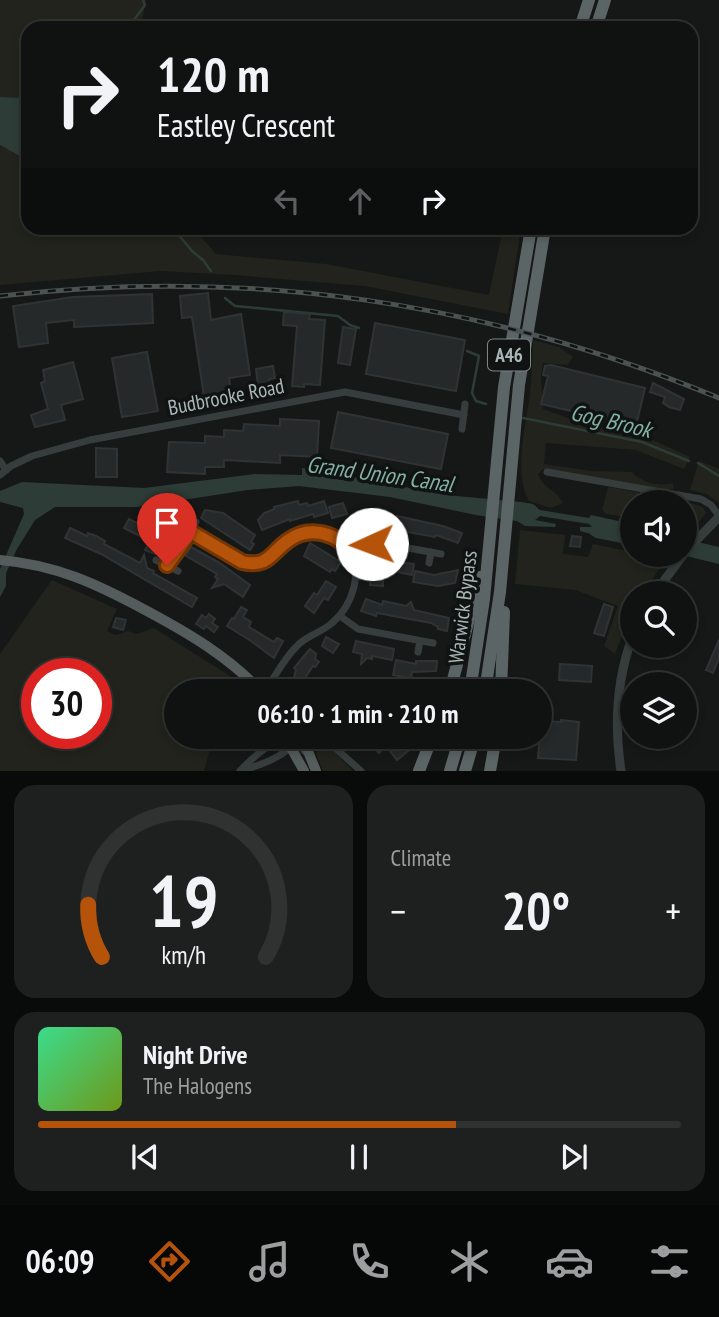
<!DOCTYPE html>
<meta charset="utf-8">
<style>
body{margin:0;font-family:"PT Sans Narrow",sans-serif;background:#1e2020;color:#f1f3f6;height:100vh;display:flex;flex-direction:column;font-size:26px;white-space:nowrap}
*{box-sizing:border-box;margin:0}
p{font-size:23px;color:#9c9e9f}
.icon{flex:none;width:38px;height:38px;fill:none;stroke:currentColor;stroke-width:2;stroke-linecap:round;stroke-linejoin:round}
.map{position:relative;height:771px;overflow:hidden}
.sheet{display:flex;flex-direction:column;gap:14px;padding:14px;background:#090a0a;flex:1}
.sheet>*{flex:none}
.guide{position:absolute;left:21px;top:21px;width:677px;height:214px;border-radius:21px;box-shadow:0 4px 10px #0003,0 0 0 2px #303232;background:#101212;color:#f1f3f6;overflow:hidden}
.fabs{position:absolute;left:620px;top:490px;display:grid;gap:14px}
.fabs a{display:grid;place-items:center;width:77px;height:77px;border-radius:50%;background:#101212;box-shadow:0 4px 10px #0003,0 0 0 2px #303232;font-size:35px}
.speed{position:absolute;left:21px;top:658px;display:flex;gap:14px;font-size:35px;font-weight:700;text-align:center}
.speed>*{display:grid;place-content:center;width:91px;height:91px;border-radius:50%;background:#101212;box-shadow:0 4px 10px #0003,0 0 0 2px #303232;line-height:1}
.speed .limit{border:10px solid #d22;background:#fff;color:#111}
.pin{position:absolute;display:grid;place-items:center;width:60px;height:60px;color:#fff;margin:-72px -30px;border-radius:50% 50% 50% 0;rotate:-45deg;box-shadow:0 0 7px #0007}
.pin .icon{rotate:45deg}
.me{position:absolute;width:77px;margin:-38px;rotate:268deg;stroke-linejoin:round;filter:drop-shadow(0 0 5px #0008)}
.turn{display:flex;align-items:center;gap:24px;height:147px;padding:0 21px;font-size:32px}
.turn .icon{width:91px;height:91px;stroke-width:2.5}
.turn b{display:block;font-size:49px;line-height:60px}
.lanes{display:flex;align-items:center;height:66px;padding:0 21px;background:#0003;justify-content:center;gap:35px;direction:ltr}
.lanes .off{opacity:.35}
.big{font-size:52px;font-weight:800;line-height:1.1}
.sheet .card{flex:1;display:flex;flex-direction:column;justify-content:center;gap:10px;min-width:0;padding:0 24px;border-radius:21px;background:#1e2020}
.sheet .dial{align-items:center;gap:0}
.dial svg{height:182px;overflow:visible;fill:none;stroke:#303232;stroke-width:7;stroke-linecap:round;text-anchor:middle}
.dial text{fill:#f1f3f6;stroke:none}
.song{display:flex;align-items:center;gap:21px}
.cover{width:84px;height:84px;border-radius:10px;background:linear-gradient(135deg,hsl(150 70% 55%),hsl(80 70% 35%))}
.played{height:7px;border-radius:4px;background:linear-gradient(90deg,#b45309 65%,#303232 65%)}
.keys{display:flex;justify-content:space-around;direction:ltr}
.heat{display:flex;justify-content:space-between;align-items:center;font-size:38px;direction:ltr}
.sheet .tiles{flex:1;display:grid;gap:14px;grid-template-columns:1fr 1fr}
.card:last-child{grid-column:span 2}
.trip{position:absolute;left:164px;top:679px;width:388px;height:70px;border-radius:35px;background:#101212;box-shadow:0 4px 10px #0003,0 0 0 2px #303232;font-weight:800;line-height:70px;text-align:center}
.dock{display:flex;height:112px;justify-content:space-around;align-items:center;background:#060707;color:#9c9e9f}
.dock .icon{width:49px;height:49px}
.dock .selected{color:#b45309}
.dock b{font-size:32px;color:#f1f3f6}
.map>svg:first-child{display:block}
.green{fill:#21231c;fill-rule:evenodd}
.water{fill:#2d3c37}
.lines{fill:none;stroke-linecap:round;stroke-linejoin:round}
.stream{stroke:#2d3c37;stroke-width:2.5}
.building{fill:#262929;stroke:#303334;stroke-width:2}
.minor{stroke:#373d3d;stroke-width:7}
.tertiary{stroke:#373d3d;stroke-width:9}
.primary{stroke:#545c5c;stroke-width:10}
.trunk{stroke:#5c6565;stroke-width:12}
.rail-casing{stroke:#4b5252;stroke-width:5}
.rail{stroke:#111313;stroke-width:2.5;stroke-dasharray:8;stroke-linecap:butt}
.route-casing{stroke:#753606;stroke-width:18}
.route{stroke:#b45309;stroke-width:12}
.labels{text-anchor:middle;stroke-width:7;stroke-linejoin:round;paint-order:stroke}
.shield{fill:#111313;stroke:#7b8686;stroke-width:2}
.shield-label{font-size:19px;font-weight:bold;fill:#a9b8b7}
.street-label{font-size:21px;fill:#a9b8b7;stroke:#111313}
.water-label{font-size:23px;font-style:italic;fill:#81b2a4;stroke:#111313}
</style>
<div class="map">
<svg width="719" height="771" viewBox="0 0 719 771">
<rect width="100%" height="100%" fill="#161818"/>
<g class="green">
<polygon points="0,0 146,0 141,28 28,28 28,98 0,97"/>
<polygon points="0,145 25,159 28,158 28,228 193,228 216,254 326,264 489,295 503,228 505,228 520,234 508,314 365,286 234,275 161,271 0,285"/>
<path d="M533,340l26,7 14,10 -5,8 -25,-2 -2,13 2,33 37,13 55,10 55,25 -6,12 -48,-19 -90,-7 -2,21 48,7 40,1c10,11 27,15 41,11l1,6 -13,1 -118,-21 -5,5c6,16 17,14 25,29l-12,5 -22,-7c-16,-28 -3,-76 1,-107 2,-17 2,-36 3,-54z"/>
<polygon points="699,461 719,469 719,503 707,494 690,490"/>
<polygon points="608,487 681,500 703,507 706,513 688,535 684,534 684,502 632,502 632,518 606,514 602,510"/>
<polygon points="520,530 565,535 563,554 588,557 593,544 632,552 632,555 666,559 643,593 632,593 632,611 615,654 604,646 618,606 575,590 515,584"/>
<path d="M52,580l65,29 -10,22 9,4 12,-4 9,3 17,-6 76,48 -4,15h-49v46h36l-9,34h-204v-117zM37,674h59v59h-59z"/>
<polygon points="326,743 353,771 323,771 316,753"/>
</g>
<g class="water">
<polygon points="0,97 28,98 28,158 25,159 0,145"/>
<polygon points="302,468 307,469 309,474 316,472 338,474 446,495 521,502 533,504 540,510 589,518 591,515 632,524 632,545 596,538 588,533 580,531 580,527 592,527 589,524 540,516 535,520 556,524 555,527 525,526 517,521 476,515 390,497 299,486 248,490 137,507 55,507 35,520 17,549 6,573 6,586 0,597 0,569 24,514 23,508 0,502 0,491 22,482 144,488 255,474 302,475"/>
<polygon points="684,539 719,547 719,564 682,555 684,555"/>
</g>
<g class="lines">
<g class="stream">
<polyline points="128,28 145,5 143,0"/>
<polyline points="173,228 192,251 203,260 211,271"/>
<polyline points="225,298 235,306 338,316 350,325 359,328"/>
<polyline points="467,351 479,356 472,393 476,401 486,404"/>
<polyline points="523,418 642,442 689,461"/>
<polyline points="698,463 719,476"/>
</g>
</g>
<g class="building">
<polygon points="208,293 211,320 241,314 250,375 229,378 232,398 205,403 192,317 182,318 180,296"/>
<polygon points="152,294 153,323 74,327 74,320 46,323 48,343 19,347 13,306 73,297"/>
<polygon points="284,312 310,314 309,319 325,320 320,385 304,384 304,387 292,386 297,326 283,325"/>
<polygon points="375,323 465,340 456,391 366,374"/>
<polygon points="343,327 356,329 350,365 338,363"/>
<polygon points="147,352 158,411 122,417 112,358"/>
<polygon points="73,362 83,399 61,405 65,420 35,427 31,415 48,409 41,383 45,381 43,370"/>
<polygon points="551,365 645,388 636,426 541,404 548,376 543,375 545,366"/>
<polygon points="273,366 275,378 269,379 272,392 259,394 256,369"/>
<polygon points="653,383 684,399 680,410 669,407 663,403 665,397 650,392"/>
<polygon points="338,412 448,434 441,469 331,448"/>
<polygon points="280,419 319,421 317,457 280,455 280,463 224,460 224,467 205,467 205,474 167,472 169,442 205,443 205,436 224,437 224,430 243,431 244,424 280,426"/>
<polygon points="96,448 117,449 117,477 96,477"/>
<polygon points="298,501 299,505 307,503 308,506 324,501 328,513 314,517 313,514 290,521 290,519 262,530 258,520 264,513 275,509 274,507"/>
<polygon points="343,503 347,514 332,518 329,507"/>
<polygon points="171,510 179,515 173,528 170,527 155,554 145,550 150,541 124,528 129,519 159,533"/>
<polygon points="205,510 223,513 255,535 251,542 254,544 250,550 201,518"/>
<polygon points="369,514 397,516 443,526 462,533 458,543 436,535 435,537 385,528 370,527 354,532 350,519"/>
<polygon points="70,528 87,536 88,533 96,536 105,541 104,544 140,563 144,555 147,568 154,571 153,573 197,598 192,607 101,554 65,538"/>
<polygon points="572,536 581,537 580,547 570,546"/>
<polygon points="310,543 341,562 335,571 332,569 330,572 304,556"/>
<polygon points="191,547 220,563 250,585 243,597 224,584 212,588 218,579 215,577 217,574 186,556"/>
<polygon points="371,552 383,552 383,586 370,585"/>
<polygon points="399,562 414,564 412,575 397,572"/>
<polygon points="458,570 455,583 438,586 413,582 415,571 434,575"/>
<polygon points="326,581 336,587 328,600 324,598 314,613 305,606 314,593 317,595"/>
<polygon points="366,599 382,605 383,601 406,606 411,602 414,610 449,618 447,631 438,629 438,627 431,623 377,613 376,616 361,611"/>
<polygon points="604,604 613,607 604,636 594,633"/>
<polygon points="241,607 247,610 243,617 251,622 249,627 274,642 277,638 283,641 274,658 251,641 227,626 232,618 234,619"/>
<polygon points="209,614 215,619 212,623 218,627 214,632 206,626 204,629 196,624 202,615 206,618"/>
<polygon points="116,618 126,620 123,630 113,627"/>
<polygon points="326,637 339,644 333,653 322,646"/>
<polygon points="719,640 719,658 713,673 706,670"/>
<polygon points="356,641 394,649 392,660 372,656 372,659 367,658 361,664 362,654 353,652"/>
<polygon points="310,649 316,654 315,659 319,662 315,667 313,666 305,678 301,691 295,689 297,684 293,682 296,670 294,668"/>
<polygon points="396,660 416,664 416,661 437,661 436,671 412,672 411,678 393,675"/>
<polygon points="560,664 592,666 591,682 559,680"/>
<polygon points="561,720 579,722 576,760 538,758 541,721 561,722"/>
<polygon points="364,737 390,737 395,742 398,740 408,751 397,760 386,746 379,753"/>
</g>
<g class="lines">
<g class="minor">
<polyline points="462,429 465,404"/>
<polyline points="0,461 6,470"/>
<polyline points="547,472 701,499 711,505 719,516"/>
<polyline points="0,475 11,466 32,456 90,440 345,392 464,415"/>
<polyline points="191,532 196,522"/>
<polyline points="351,554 368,545 381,543 441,554"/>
<polyline points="156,560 178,571"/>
<polyline points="429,563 431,552"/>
<path d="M167,565l24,-33 51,30c33,8 34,-21 59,-28 16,-4 34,-1 45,12 20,23 6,60 -14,77 -11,10 -27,13 -36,24 -13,13 -21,30 -31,44"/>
<polyline points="340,616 358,629 433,643"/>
<polyline points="418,652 420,641"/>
<polyline points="323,737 361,771"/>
<polyline points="304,751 324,739"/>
<path d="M243,770c21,-6 43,-14 56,-32"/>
<path d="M240,771c16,-17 36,-35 59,-33"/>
</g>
<g class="tertiary">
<polyline points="684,553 719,517"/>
<polyline points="655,593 683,555"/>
<path d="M621,771c-7,-46 -5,-89 11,-133"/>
</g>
<g class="primary">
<path d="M0,560c57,5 97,24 147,51 43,23 80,45 114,80"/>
<polyline points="285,737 304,771"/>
<polyline points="298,737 307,749 316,771"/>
</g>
<g class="trunk">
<polyline points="580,28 589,0"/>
<polyline points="596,28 605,0"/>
<polyline points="450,691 480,577"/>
<polyline points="470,691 484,599 504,387 531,228"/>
<polyline points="485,691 500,592 519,385 545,228"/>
<polyline points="501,691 504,612"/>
<polyline points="419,771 432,737"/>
<polyline points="450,771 460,737"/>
<polyline points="465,771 475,737"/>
<polyline points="490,771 496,737"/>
</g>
<defs>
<path id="rail" d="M0,296c250,-29 486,6 719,102"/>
</defs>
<use href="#rail" class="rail-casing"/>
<use href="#rail" class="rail"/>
</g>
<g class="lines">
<defs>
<path id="route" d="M167,565l24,-33 51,30c27,6 28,-9 47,-22 21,-15 50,-7 62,14l21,-10"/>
</defs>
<use href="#route" class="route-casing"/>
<use href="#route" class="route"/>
</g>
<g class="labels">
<rect class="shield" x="488" y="339.5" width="42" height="31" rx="5"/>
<g class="shield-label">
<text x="509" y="362">A46</text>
</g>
<g class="street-label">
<text transform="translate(226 397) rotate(-11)" y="7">Budbrooke Road</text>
<text transform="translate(463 607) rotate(-83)" y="7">Warwick Bypass</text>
</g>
<g class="water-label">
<text transform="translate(611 421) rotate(13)" y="8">Gog Brook</text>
<text transform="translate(380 474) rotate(8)" y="8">Grand Union Canal</text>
</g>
</g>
</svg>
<div class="fabs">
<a><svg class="icon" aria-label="sound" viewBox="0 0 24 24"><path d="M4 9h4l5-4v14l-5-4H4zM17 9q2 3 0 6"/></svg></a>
<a><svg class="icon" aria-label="search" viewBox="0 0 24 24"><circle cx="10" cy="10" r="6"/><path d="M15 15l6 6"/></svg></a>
<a><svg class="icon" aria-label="layers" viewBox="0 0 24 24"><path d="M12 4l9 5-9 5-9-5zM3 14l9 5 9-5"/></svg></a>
</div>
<div class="speed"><div class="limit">30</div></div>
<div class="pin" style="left:167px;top:565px;background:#d93025"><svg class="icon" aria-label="arrive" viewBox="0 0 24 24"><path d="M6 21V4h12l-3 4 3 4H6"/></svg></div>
<svg class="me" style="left:372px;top:544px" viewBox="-20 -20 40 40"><circle r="19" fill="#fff"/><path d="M0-13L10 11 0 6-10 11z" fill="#b45309"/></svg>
<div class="trip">06:10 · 1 min · 210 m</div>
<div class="guide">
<div class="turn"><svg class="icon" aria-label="right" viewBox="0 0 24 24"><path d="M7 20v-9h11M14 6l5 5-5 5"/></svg><div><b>120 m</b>Eastley Crescent</div></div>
<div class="lanes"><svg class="icon off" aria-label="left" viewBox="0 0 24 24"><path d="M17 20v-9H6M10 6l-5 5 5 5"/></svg><svg class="icon off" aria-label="ahead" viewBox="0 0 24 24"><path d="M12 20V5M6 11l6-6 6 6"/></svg><svg class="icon" aria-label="right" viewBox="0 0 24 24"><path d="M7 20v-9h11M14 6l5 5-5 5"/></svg></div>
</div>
</div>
<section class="sheet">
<div class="tiles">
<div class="card dial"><svg viewBox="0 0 100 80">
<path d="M14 69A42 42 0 1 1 86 69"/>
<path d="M14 69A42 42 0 0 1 8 46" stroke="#b45309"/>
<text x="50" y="56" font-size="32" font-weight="700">19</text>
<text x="50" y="72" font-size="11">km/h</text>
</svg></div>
<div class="card"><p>Climate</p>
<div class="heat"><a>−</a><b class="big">20°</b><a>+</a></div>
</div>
<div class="card">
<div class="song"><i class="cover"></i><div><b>Night Drive</b><p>The Halogens</p></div></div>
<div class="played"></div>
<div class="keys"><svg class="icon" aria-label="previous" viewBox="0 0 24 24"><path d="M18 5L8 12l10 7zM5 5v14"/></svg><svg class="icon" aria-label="pause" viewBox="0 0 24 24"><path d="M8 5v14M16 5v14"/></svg><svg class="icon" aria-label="next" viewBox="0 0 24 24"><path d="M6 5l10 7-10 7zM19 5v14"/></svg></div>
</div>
</div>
</section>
<nav class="dock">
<b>06:09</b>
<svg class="icon selected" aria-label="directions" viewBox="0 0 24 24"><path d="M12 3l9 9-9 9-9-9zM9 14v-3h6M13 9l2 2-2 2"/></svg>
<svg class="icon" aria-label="music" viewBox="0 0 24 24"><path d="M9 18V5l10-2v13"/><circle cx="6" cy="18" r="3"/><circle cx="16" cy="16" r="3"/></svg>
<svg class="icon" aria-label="phone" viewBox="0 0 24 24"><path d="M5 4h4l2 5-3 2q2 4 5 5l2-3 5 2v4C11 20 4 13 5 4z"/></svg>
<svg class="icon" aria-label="climate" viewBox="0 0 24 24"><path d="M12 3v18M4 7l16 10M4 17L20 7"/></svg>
<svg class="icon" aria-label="car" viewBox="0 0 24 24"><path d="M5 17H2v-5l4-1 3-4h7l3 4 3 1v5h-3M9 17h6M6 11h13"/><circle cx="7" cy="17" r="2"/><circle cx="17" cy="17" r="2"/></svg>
<svg class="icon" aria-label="filters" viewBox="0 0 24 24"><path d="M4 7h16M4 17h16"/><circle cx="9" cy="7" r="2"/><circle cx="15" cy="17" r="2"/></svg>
</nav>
